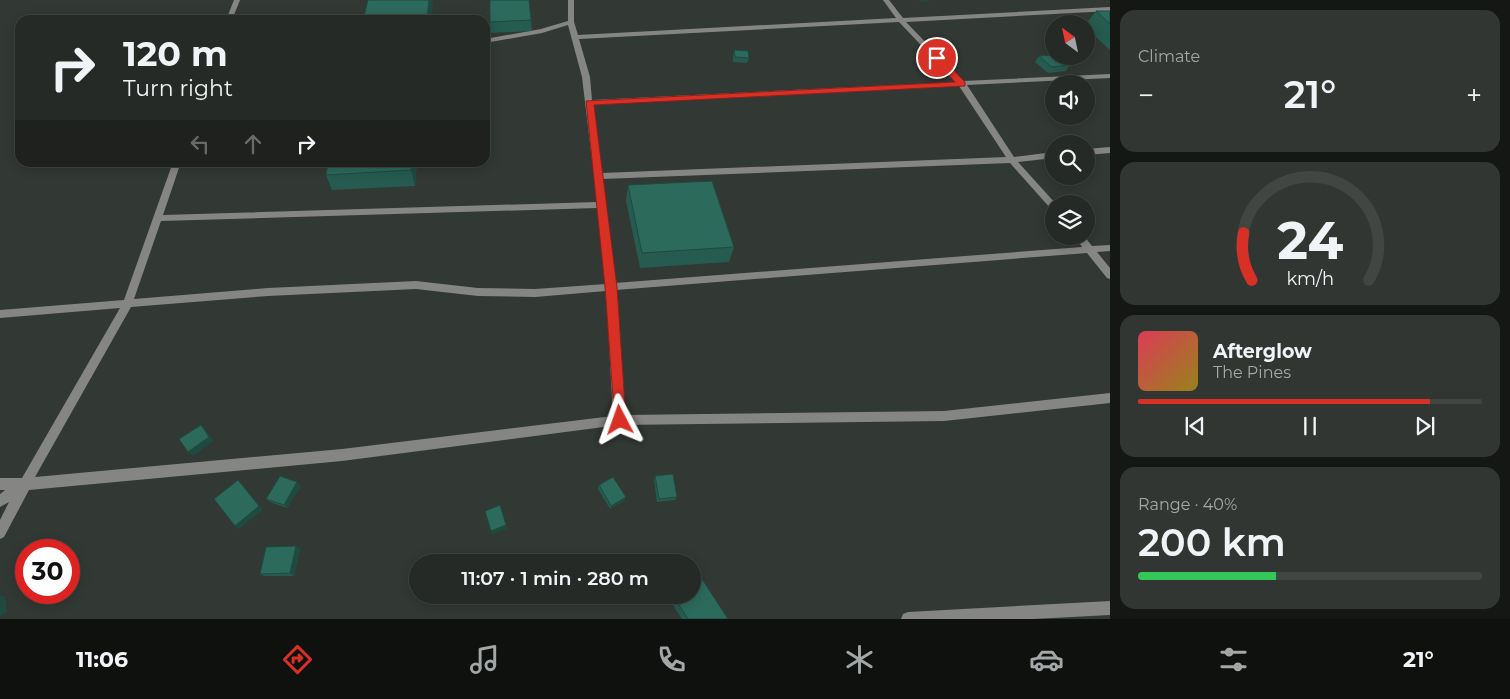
<!DOCTYPE html>
<meta charset="utf-8">
<style>
body{margin:0;font-family:Montserrat,sans-serif;background:#323632;color:#f1f3f6;height:100vh;display:flex;flex-direction:column;font-size:19px;white-space:nowrap}
*{box-sizing:border-box;margin:0}
p{font-size:16px;color:#a4a7a7}
.icon{flex:none;width:28px;height:28px;fill:none;stroke:currentColor;stroke-width:2;stroke-linecap:round;stroke-linejoin:round}
.map{position:relative;flex:1;overflow:hidden}
.drawer{display:flex;flex-direction:column;gap:10px;padding:10px;background:#151715;width:400px}
.drawer>*{flex:none}
.banner{position:absolute;left:15px;top:15px;width:475px;height:152px;border-radius:15px;box-shadow:0 2px 12px #0003,0 0 0 1px #424643;background:#262a26;color:#f1f3f6;overflow:hidden}
.needle{width:32px;rotate:327deg}
.controls{position:absolute;left:1045px;top:15px;display:grid;gap:10px}
.controls a{display:grid;place-items:center;width:50px;height:50px;border-radius:50%;background:#262a26;box-shadow:0 2px 12px #0003,0 0 0 1px #424643;font-size:25px}
.speed{position:absolute;left:15px;top:539px;display:flex;gap:10px;font-size:25px;font-weight:700;text-align:center}
.speed>*{display:grid;place-content:center;width:65px;height:65px;border-radius:50%;background:#262a26;box-shadow:0 2px 12px #0003,0 0 0 1px #424643;line-height:1}
.speed .limit{border:8px solid #d22;background:#fff;color:#111}
.pin{position:absolute;display:grid;place-items:center;width:42px;height:42px;color:#fff;margin:-21px;border:2px solid #fff;border-radius:50%;box-shadow:0 1px 5px #0007}
.me{position:absolute;width:55px;margin:-28px;rotate:356deg;stroke-linejoin:round;filter:drop-shadow(0 0 4px #0008)}
.turn{display:flex;align-items:center;gap:18px;height:105px;padding:0 25px;font-size:22px}
.turn .icon{width:65px;height:65px;stroke-width:2.5}
.turn b{display:block;font-size:35px;line-height:42px}
.lanes{display:flex;align-items:center;height:48px;padding:0 25px;background:#0003;justify-content:center;gap:25px;direction:ltr}
.lanes .off{opacity:.35}
.big{font-size:38px;font-weight:600;line-height:1.1}
.drawer .card{flex:1;display:flex;flex-direction:column;justify-content:center;gap:8px;min-width:0;padding:0 18px;border-radius:15px;background:#323632}
.drawer .dial{align-items:center;gap:0}
.dial svg{height:130px;overflow:visible;fill:none;stroke:#424643;stroke-width:7;stroke-linecap:round;text-anchor:middle}
.dial text{fill:#f1f3f6;stroke:none}
.song{display:flex;align-items:center;gap:15px}
.cover{width:60px;height:60px;border-radius:8px;background:linear-gradient(135deg,hsl(350 70% 55%),hsl(50 70% 35%))}
.played{height:5px;border-radius:2px;background:linear-gradient(90deg,#d93025 85%,#424643 85%)}
.keys{display:flex;justify-content:space-around;direction:ltr}
.heat{display:flex;justify-content:space-between;align-items:center;font-size:28px;direction:ltr}
.charge{height:8px;border-radius:4px;background:linear-gradient(90deg,#34c759 40%,#424643 0)}
.trip{position:absolute;left:409px;top:554px;width:292px;height:50px;border-radius:25px;background:#262a26;box-shadow:0 2px 12px #0003,0 0 0 1px #424643;font-weight:600;line-height:50px;text-align:center}
.tabs{display:flex;height:80px;justify-content:space-around;align-items:center;background:#0f110f;color:#a4a7a7}
.tabs .icon{width:35px;height:35px}
.tabs .on{color:#d93025}
.tabs b{font-size:22px;color:#f1f3f6}
main{display:flex;flex:1;min-height:0}
.map>svg:first-child{display:block}
.lines{fill:none;stroke-linecap:round;stroke-linejoin:round}
.street{fill:#858683;fill-rule:evenodd}
.wall{fill:#265b4f}
.shaded-wall{fill:#1f4a40}
.building{fill:#2c6a5c;stroke:#1f4a40}
.route{fill:#d93025;stroke:#8d1f18}
</style>
<main>
<div class="map">
<svg width="1110" height="619" viewBox="0 0 1110 619">
<rect width="100%" height="100%" fill="#323833"/>
<g class="lines">
<g class="street">
<polygon points="234,0 240,0 232,20 226,20"/>
<path d="M568,0h6v22l4,13 318,-17 -13,-18h6l14,18 207,-11v4l-204,11 57,59 147,-7v4l-143,7 47,72 40,-5v6l-36,4 38,42h-2v6l-3,-1 -41,-46 -408,16 13,104 467,-36 -7,-11h9l8,10 18,-1v6l-13,1 13,16v11l-3,-1 -20,-25 -471,37 8,125 320,-4 166,-18v10l-166,18 -325,4 -277,36 -313,29 -25,47 -4,2v-19l9,-18 -9,5v-13l5,-4h-5v-12h22l98,-170 -120,10v-8l124,-10 49,-138h8l-18,53 434,-13 -15,-125 -14,-52 -26,8 -57,10v-4l56,-10 27,-8zM899,22l57,60 -364,18 -2,-23 -11,-38zM959,86l47,71 -404,16 -9,-69zM597,208l9,76 -71,5 -57,-1 -62,-7 -148,7 -134,11 27,-78zM416,289l62,7 57,1 71,-6 7,125 -271,33 -307,28 96,-170 137,-11z"/>
<polygon points="1110,147 1110,153 1086,155 1086,149"/>
<polygon points="1110,601 1110,615 1033,619 901,619 903,614 908,612"/>
</g>
</g>
<g class="wall">
<polygon points="1096,11 1110,11 1110,50 1086,28 1086,24"/>
<polygon points="531,20 532,31 491,33 490,22"/>
<polygon points="734,50 749,58 747,63 733,62 733,56"/>
<polygon points="1039,56 1070,65 1066,71 1048,73 1035,62"/>
<polygon points="328,162 417,162 415,186 332,190 326,175"/>
<polygon points="628,185 734,247 729,262 640,268 626,201"/>
<polygon points="655,476 677,497 675,500 657,502 654,480"/>
<polygon points="599,485 625,500 610,509 598,489"/>
<polygon points="301,486 287,508 270,502 266,499"/>
<polygon points="296,546 300,549 294,576 264,576 260,574"/>
<polygon points="674,597 728,619 682,619 671,602"/>
</g>
<g class="shaded-wall">
<polygon points="429,0 432,0 433,6 431,20 427,20"/>
<polygon points="920,0 930,0 929,1 919,2"/>
<polygon points="412,162 417,162 415,186 411,170"/>
<polygon points="201,425 205,429 214,441 193,456 188,452"/>
<polygon points="238,480 242,484 263,510 239,529 235,526"/>
<polygon points="297,482 301,486 287,508 284,505"/>
<polygon points="626,497 625,500 610,509 611,506"/>
<polygon points="506,525 507,529 492,534 491,531"/>
<polygon points="296,546 300,549 294,576 290,573"/>
<polygon points="0,595 5,597 7,612 0,616"/>
</g>
<g class="building">
<polygon points="368,0 429,0 427,20 363,20"/>
<polygon points="490,0 529,0 531,20 490,22"/>
<polygon points="1096,11 1110,11 1110,24"/>
<polygon points="734,50 748,51 749,58 735,57"/>
<polygon points="1054,55 1054,56 1059,56 1070,65 1052,67 1039,56"/>
<polygon points="328,162 412,162 411,170 326,175"/>
<polygon points="712,181 734,247 642,253 628,185"/>
<polygon points="201,425 209,437 188,452 179,439"/>
<polygon points="673,474 677,497 659,499 655,476"/>
<polygon points="280,476 297,482 284,505 266,499"/>
<polygon points="613,477 626,497 611,506 599,485"/>
<polygon points="238,480 259,506 235,526 214,499"/>
<polygon points="500,505 506,525 491,531 485,511"/>
<polygon points="296,546 290,573 260,574 266,547"/>
<polygon points="702,579 728,619 688,619 674,597 677,595 692,595 692,585"/>
</g>
<polygon class="route" points="935,56 940,56 965,82 965,86 594,105 617,287 626,420 624,425 615,425 605,287 586,101 955,82 935,60"/>
</svg>
<div class="controls">
<a><svg class="needle" viewBox="-14 -14 28 28"><path d="M0-13l5 13h-10z" fill="#e53935"/><path d="M0 13l5-13h-10z" fill="#a4a7a7"/></svg></a>
<a><svg class="icon" aria-label="sound" viewBox="0 0 24 24"><path d="M4 9h4l5-4v14l-5-4H4zM17 9q2 3 0 6"/></svg></a>
<a><svg class="icon" aria-label="search" viewBox="0 0 24 24"><circle cx="10" cy="10" r="6"/><path d="M15 15l6 6"/></svg></a>
<a><svg class="icon" aria-label="layers" viewBox="0 0 24 24"><path d="M12 4l9 5-9 5-9-5zM3 14l9 5 9-5"/></svg></a>
</div>
<div class="speed"><div class="limit">30</div></div>
<div class="pin" style="left:937px;top:58px;background:#d93025"><svg class="icon" aria-label="arrive" viewBox="0 0 24 24"><path d="M6 21V4h12l-3 4 3 4H6"/></svg></div>
<svg class="me" style="left:620px;top:420px" viewBox="-20 -20 40 40"><path d="M0-17L14 15 0 8-14 15z" fill="#d93025" stroke="#fff" stroke-width="4"/></svg>
<div class="trip">11:07 · 1 min · 280 m</div>
<div class="banner">
<div class="turn"><svg class="icon" aria-label="right" viewBox="0 0 24 24"><path d="M7 20v-9h11M14 6l5 5-5 5"/></svg><div><b>120 m</b>Turn right</div></div>
<div class="lanes"><svg class="icon off" aria-label="left" viewBox="0 0 24 24"><path d="M17 20v-9H6M10 6l-5 5 5 5"/></svg><svg class="icon off" aria-label="ahead" viewBox="0 0 24 24"><path d="M12 20V5M6 11l6-6 6 6"/></svg><svg class="icon" aria-label="right" viewBox="0 0 24 24"><path d="M7 20v-9h11M14 6l5 5-5 5"/></svg></div>
</div>
</div>
<section class="drawer">
<div class="card"><p>Climate</p>
<div class="heat"><a>−</a><b class="big">21°</b><a>+</a></div>
</div>
<div class="card dial"><svg viewBox="0 0 100 80">
<path d="M14 69A42 42 0 1 1 86 69"/>
<path d="M14 69A42 42 0 0 1 9 40" stroke="#d93025"/>
<text x="50" y="56" font-size="32" font-weight="700">24</text>
<text x="50" y="72" font-size="11">km/h</text>
</svg></div>
<div class="card">
<div class="song"><i class="cover"></i><div><b>Afterglow</b><p>The Pines</p></div></div>
<div class="played"></div>
<div class="keys"><svg class="icon" aria-label="previous" viewBox="0 0 24 24"><path d="M18 5L8 12l10 7zM5 5v14"/></svg><svg class="icon" aria-label="pause" viewBox="0 0 24 24"><path d="M8 5v14M16 5v14"/></svg><svg class="icon" aria-label="next" viewBox="0 0 24 24"><path d="M6 5l10 7-10 7zM19 5v14"/></svg></div>
</div>
<div class="card"><p>Range · 40%</p><b class="big">200 km</b><div class="charge"></div></div>
</section>
</main>
<nav class="tabs">
<b>11:06</b>
<svg class="icon on" aria-label="directions" viewBox="0 0 24 24"><path d="M12 3l9 9-9 9-9-9zM9 14v-3h6M13 9l2 2-2 2"/></svg>
<svg class="icon" aria-label="music" viewBox="0 0 24 24"><path d="M9 18V5l10-2v13"/><circle cx="6" cy="18" r="3"/><circle cx="16" cy="16" r="3"/></svg>
<svg class="icon" aria-label="phone" viewBox="0 0 24 24"><path d="M5 4h4l2 5-3 2q2 4 5 5l2-3 5 2v4C11 20 4 13 5 4z"/></svg>
<svg class="icon" aria-label="climate" viewBox="0 0 24 24"><path d="M12 3v18M4 7l16 10M4 17L20 7"/></svg>
<svg class="icon" aria-label="car" viewBox="0 0 24 24"><path d="M5 17H2v-5l4-1 3-4h7l3 4 3 1v5h-3M9 17h6M6 11h13"/><circle cx="7" cy="17" r="2"/><circle cx="17" cy="17" r="2"/></svg>
<svg class="icon" aria-label="filters" viewBox="0 0 24 24"><path d="M4 7h16M4 17h16"/><circle cx="9" cy="7" r="2"/><circle cx="15" cy="17" r="2"/></svg>
<b>21°</b>
</nav>
